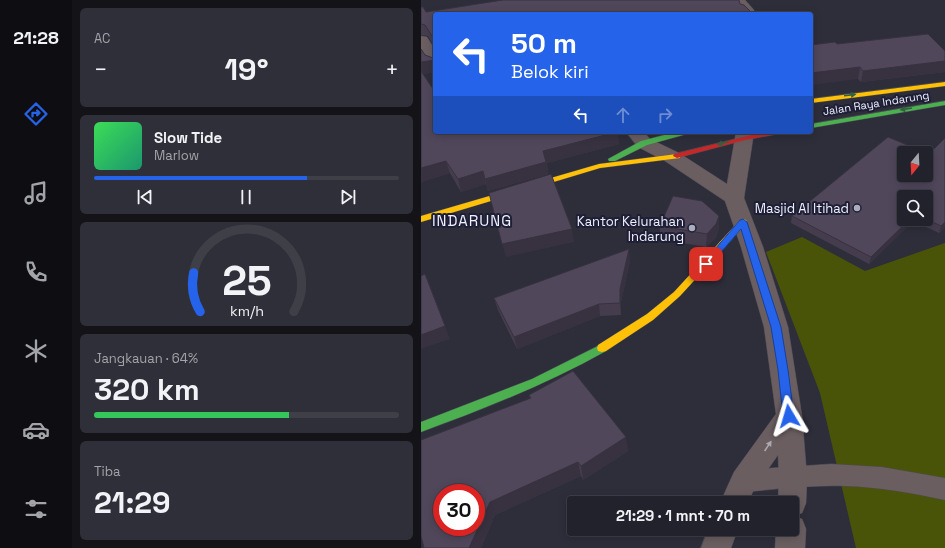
<!DOCTYPE html>
<html lang="id">
<meta charset="utf-8">
<style>
body{margin:0;font-family:"Space Grotesk",sans-serif;background:#2e2f38;color:#f1f3f6;height:100vh;display:flex;flex-direction:column;font-size:15px;white-space:nowrap}
*{box-sizing:border-box;margin:0}
p{font-size:13px;color:#a2a4a9}
.icon{flex:none;width:22px;height:22px;fill:none;stroke:currentColor;stroke-width:2;stroke-linecap:round;stroke-linejoin:round}
.map{position:relative;flex:1;overflow:hidden}
.drawer{display:flex;flex-direction:column;gap:8px;padding:8px;background:#131318;width:349px}
.drawer>*{flex:none}
.top-card{position:absolute;left:12px;top:12px;width:380px;height:122px;border-radius:4px;box-shadow:0 2px 10px #0003,0 0 0 1px #3f3f48;background:#2563eb;color:#fff;overflow:hidden}
.needle{width:26px;rotate:198deg}
.tools{position:absolute;left:476px;top:146px;display:grid;gap:8px}
.tools a{display:grid;place-items:center;width:36px;height:36px;border-radius:4px;background:#22222c;box-shadow:0 2px 10px #0003,0 0 0 1px #3f3f48;font-size:20px}
.speed{position:absolute;left:12px;top:484px;display:flex;gap:8px;font-size:20px;font-weight:700;text-align:center}
.speed>*{display:grid;place-content:center;width:52px;height:52px;border-radius:50%;background:#22222c;box-shadow:0 2px 10px #0003,0 0 0 1px #3f3f48;line-height:1}
.speed .limit{border:6px solid #d22;background:#fff;color:#111}
.pin{position:absolute;display:grid;place-items:center;width:34px;height:34px;color:#fff;margin:-17px;border-radius:8px;box-shadow:0 2px 6px #0006}
.me{position:absolute;width:44px;margin:-22px;rotate:353deg;stroke-linejoin:round;filter:drop-shadow(0 0 3px #0008)}
.turn{display:flex;align-items:center;gap:14px;height:84px;padding:0 12px;font-size:18px}
.turn .icon{width:52px;height:52px;stroke-width:2.5}
.turn b{display:block;font-size:28px;line-height:34px}
.lanes{display:flex;align-items:center;height:38px;padding:0 12px;background:#0003;justify-content:center;gap:20px;direction:ltr}
.lanes .off{opacity:.35}
.big{font-size:30px;font-weight:800;line-height:1.1}
.drawer .widget{flex:1;display:flex;flex-direction:column;justify-content:center;gap:6px;min-width:0;padding:0 14px;border-radius:6px;background:#2e2f38}
.drawer .dial{align-items:center;gap:0}
.dial svg{height:104px;overflow:visible;fill:none;stroke:#3f3f48;stroke-width:7;stroke-linecap:round;text-anchor:middle}
.dial text{fill:#f1f3f6;stroke:none}
.song{display:flex;align-items:center;gap:12px}
.cover{width:48px;height:48px;border-radius:6px;background:linear-gradient(135deg,hsl(130 70% 55%),hsl(160 70% 35%))}
.played{height:4px;border-radius:2px;background:linear-gradient(90deg,#2563eb 70%,#3f3f48 70%)}
.keys{display:flex;justify-content:space-around;direction:ltr}
.heat{display:flex;justify-content:space-between;align-items:center;font-size:22px;direction:ltr}
.charge{height:6px;border-radius:3px;background:linear-gradient(90deg,#34c759 64%,#3f3f48 0)}
.trip{position:absolute;left:146px;top:496px;width:232px;height:40px;border-radius:4px;background:#22222c;box-shadow:0 2px 10px #0003,0 0 0 1px #3f3f48;font-weight:800;line-height:40px;text-align:center}
main{display:flex;flex:1;min-height:0}
.dock{display:flex;flex-direction:column;width:72px;justify-content:space-around;align-items:center;background:#0e0e12;color:#a2a4a9}
.dock .icon{width:28px;height:28px}
.dock .active{color:#2563eb}
.dock b{font-size:18px;color:#f1f3f6}
.map>svg:first-child{display:block}
.green{fill:#4a5408}
.lines{fill:none;stroke-linecap:round;stroke-linejoin:round}
.lane-casing{stroke:#4a4a55;stroke-width:1}
.street-casing{stroke:#4a4a55;stroke-width:1}
.fast-casing{stroke:#4a4a55;stroke-width:1}
.slow-casing{stroke:#4a4a55;stroke-width:1}
.jam-casing{stroke:#4a4a55;stroke-width:1}
.lane{fill:#6a5e60;fill-rule:evenodd}
.street{fill:#6a5e60;fill-rule:evenodd}
.fast{fill:#4caf50;fill-rule:evenodd}
.slow{fill:#ffc107;fill-rule:evenodd}
.jam{fill:#c62828;fill-rule:evenodd}
.wall{fill:#453d4e;fill-rule:evenodd}
.shaded-wall{fill:#383240}
.building{fill:#50475b;stroke:#383240;fill-rule:evenodd}
.oneway{fill:#336042}
.oneway2{fill:#aca8af}
.route{fill:#2563eb;stroke:#184099}
.poi-dot{fill:#abadba;stroke:#1e1f36;stroke-width:1.5}
.labels{text-anchor:middle;stroke-width:4;stroke-linejoin:round;paint-order:stroke}
.far-street-label{font-size:11px;fill:#eff1fe;stroke:#1e1f36}
.poi-label{font-size:13px;fill:#eff1fe;stroke:#1e1f36;text-anchor:end}
.quarter-label{font-size:15px;letter-spacing:1px;fill:#eff1fe;stroke:#1e1f36}
</style>
<main>
<nav class="dock">
<b>21:28</b>
<svg class="icon active" aria-label="directions" viewBox="0 0 24 24"><path d="M12 3l9 9-9 9-9-9zM9 14v-3h6M13 9l2 2-2 2"/></svg>
<svg class="icon" aria-label="music" viewBox="0 0 24 24"><path d="M9 18V5l10-2v13"/><circle cx="6" cy="18" r="3"/><circle cx="16" cy="16" r="3"/></svg>
<svg class="icon" aria-label="phone" viewBox="0 0 24 24"><path d="M5 4h4l2 5-3 2q2 4 5 5l2-3 5 2v4C11 20 4 13 5 4z"/></svg>
<svg class="icon" aria-label="climate" viewBox="0 0 24 24"><path d="M12 3v18M4 7l16 10M4 17L20 7"/></svg>
<svg class="icon" aria-label="car" viewBox="0 0 24 24"><path d="M5 17H2v-5l4-1 3-4h7l3 4 3 1v5h-3M9 17h6M6 11h13"/><circle cx="7" cy="17" r="2"/><circle cx="17" cy="17" r="2"/></svg>
<svg class="icon" aria-label="filters" viewBox="0 0 24 24"><path d="M4 7h16M4 17h16"/><circle cx="9" cy="7" r="2"/><circle cx="15" cy="17" r="2"/></svg>
</nav>
<section class="drawer">
<div class="widget"><p>AC</p>
<div class="heat"><a>−</a><b class="big">19°</b><a>+</a></div>
</div>
<div class="widget">
<div class="song"><i class="cover"></i><div><b>Slow Tide</b><p>Marlow</p></div></div>
<div class="played"></div>
<div class="keys"><svg class="icon" aria-label="previous" viewBox="0 0 24 24"><path d="M18 5L8 12l10 7zM5 5v14"/></svg><svg class="icon" aria-label="pause" viewBox="0 0 24 24"><path d="M8 5v14M16 5v14"/></svg><svg class="icon" aria-label="next" viewBox="0 0 24 24"><path d="M6 5l10 7-10 7zM19 5v14"/></svg></div>
</div>
<div class="widget dial"><svg viewBox="0 0 100 80">
<path d="M14 69A42 42 0 1 1 86 69"/>
<path d="M14 69A42 42 0 0 1 9 39" stroke="#2563eb"/>
<text x="50" y="56" font-size="32" font-weight="700">25</text>
<text x="50" y="72" font-size="11">km/h</text>
</svg></div>
<div class="widget"><p>Jangkauan · 64%</p><b class="big">320 km</b><div class="charge"></div></div>
<div class="widget"><p>Tiba</p><b class="big">21:29</b></div>
</section>
<div class="map">
<svg width="524" height="548" viewBox="0 0 524 548">
<rect width="100%" height="100%" fill="#2e2e3b"/>
<polygon class="green" points="381,237 444,271 524,243 524,548 435,548 399,393 345,252"/>
<g class="lines">
<defs>
<path id="lane" d="M410,464l51,3 63,11v22c-33,-7 -66,-13 -100,-14 -34,-1 -67,3 -101,6l-9,-3 -3,-8 3,-8 9,-3z"/>
<g id="street">
<polygon points="310,0 324,0 333,10 333,14 319,14 319,11"/>
<polygon points="0,36 6,37 14,50 14,68 8,66 0,52"/>
<polygon points="205,132 223,132 229,139 258,153 306,184 315,132 333,132 323,198 342,247 367,327 381,416 386,477 385,503 381,513 373,516 381,519 385,529 384,548 354,548 355,529 371,529 371,503 357,503 358,477 357,455 333,489 327,503 299,503 313,472 355,414 343,327 320,247 304,201 244,161 217,147"/>
<polygon points="287,529 317,529 310,548 280,548"/>
</g>
<g id="fast">
<polygon points="524,101 524,105 390,128 390,124"/>
<polygon points="255,132 267,132 266,134 226,145 194,161 188,161 187,159 220,141"/>
<path d="M181,344l4,1 1,3 -1,3c-59,33 -122,58 -185,81v-10l111,-43z"/>
</g>
<g id="slow">
<polygon points="524,82 524,86 390,103 390,99"/>
<polygon points="256,154 259,154 259,158 179,168 0,222 0,216 178,164"/>
<polygon points="322,219 325,220 326,222 325,224 259,296 232,320 185,351 181,352 177,351 176,348 177,345 226,314 253,292 319,220"/>
</g>
<polygon id="jam" points="343,132 358,132 357,134 324,140 256,158 252,156 253,154"/>
</defs>
<use href="#lane" class="lane-casing"/>
<use href="#street" class="street-casing"/>
<use href="#fast" class="fast-casing"/>
<use href="#slow" class="slow-casing"/>
<use href="#jam" class="jam-casing"/>
<use href="#lane" class="lane"/>
<use href="#street" class="street"/>
<use href="#fast" class="fast"/>
<use href="#slow" class="slow"/>
<use href="#jam" class="jam"/>
</g>
<g class="wall">
<polygon points="319,4 14,14 14,72 2,74 14,132 198,144 126,163 127,174 67,191 65,184 40,192 29,173 0,182 0,49 4,55 12,58 12,45 7,36 0,35 0,7 5,12"/>
<polygon points="416,44 524,51 524,72 440,82 437,79"/>
<path d="M467,137l57,90 -6,6 -26,-12 -44,43 -78,-41 1,-7zM483,197l22,22h-22z"/>
<polygon points="298,216 298,228 295,237 285,247 239,239 239,226"/>
<polygon points="209,261 200,302 200,315 179,316 96,349 77,310 73,298"/>
<polygon points="108,395 207,451 162,480 160,476 74,515 60,548 3,548 109,399"/>
</g>
<g class="shaded-wall">
<polygon points="14,60 14,72 0,75 0,62"/>
<polygon points="524,61 524,72 440,82 442,71"/>
<polygon points="439,67 437,79 390,85 390,73"/>
<polygon points="197,132 198,144 126,163 127,174 67,191 64,179 122,151"/>
<polygon points="25,161 29,173 0,182 0,168"/>
<polygon points="62,171 65,184 40,192 37,179"/>
<polygon points="298,216 298,228 295,237 285,247 286,234"/>
<polygon points="489,219 493,219 492,221 448,264 450,257"/>
<polygon points="524,222 524,227 518,233 520,226"/>
<polygon points="151,229 153,242 85,257 81,244"/>
<polygon points="208,249 209,261 200,302 200,315 199,303 199,289"/>
<polygon points="178,304 179,316 96,349 93,337"/>
<polygon points="24,326 29,339 0,349 0,335"/>
<polygon points="205,437 207,451 162,480 160,466"/>
<polygon points="157,462 160,476 74,515 60,548 48,548 69,502"/>
</g>
<g class="building">
<polygon points="82,0 318,0 319,4 323,5 332,14 14,14 14,60 0,62 0,49 4,55 12,58 13,39 4,25 0,24 0,7 2,7 5,12"/>
<polygon points="507,34 524,51 524,61 442,71 439,67 390,73 390,45 414,42 416,44"/>
<polygon points="0,71 14,92 14,132 196,132 122,151 125,162 64,179 62,171 37,179 25,161 0,168"/>
<path d="M467,137l41,17 16,-16v84l-4,4 -15,-7v-22h-22v22h6l-39,38 -79,-41zM483,153h22v22h-22z"/>
<polygon points="130,174 151,229 81,244 68,193"/>
<polygon points="252,196 281,201 298,216 295,224 286,234 239,226"/>
<polygon points="208,249 199,289 199,303 178,304 93,337 73,298"/>
<polygon points="4,274 24,326 0,335 0,276"/>
<path d="M152,371l53,66 -45,29 -3,-4 -88,40 -21,46h-45l-3,-12v-96l110,-42 -2,-3zM21,493h34v34h-34z"/>
</g>
<defs><path id="oneway-solid" d="M-6-.8H1V-3.2L6.5 0L1 3.2V.8H-6Z"/></defs>
<g class="oneway">
<use href="#oneway-solid" transform="translate(429 95) rotate(-7)"/>
<use href="#oneway-solid" transform="translate(485 109) rotate(171)"/>
<use href="#oneway-solid" transform="translate(302 143) rotate(165)"/>
</g>
<use class="oneway2" href="#oneway-solid" transform="translate(347 446) rotate(-56)"/>
<polygon class="route" points="322,219 326,222 360,327 367,370 373,416 371,419 368,420 364,419 362,416 357,370 350,327 320,229 288,266 285,267 281,264 319,220"/>
<g class="poi-dot">
<circle cx="436" cy="208" r="4"/>
<circle cx="271" cy="228" r="4"/>
</g>
<g class="labels">
<g class="far-street-label">
<text transform="translate(455 103) rotate(-9)" y="4">Jalan Raya Indarung</text>
</g>
<g class="poi-label">
<text x="428" y="213">Masjid Al Itihad</text>
<text x="263" y="226">Kantor Kelurahan<tspan x="263" dy="15">Indarung</tspan></text>
</g>
<g class="quarter-label">
<text x="51" y="226">INDARUNG</text>
</g>
</g>
</svg>
<div class="tools">
<a><svg class="needle" viewBox="-14 -14 28 28"><path d="M0-13l5 13h-10z" fill="#e53935"/><path d="M0 13l5-13h-10z" fill="#a2a4a9"/></svg></a>
<a><svg class="icon" aria-label="search" viewBox="0 0 24 24"><circle cx="10" cy="10" r="6"/><path d="M15 15l6 6"/></svg></a>
</div>
<div class="speed"><div class="limit">30</div></div>
<div class="pin" style="left:285px;top:264px;background:#d93025"><svg class="icon" aria-label="arrive" viewBox="0 0 24 24"><path d="M6 21V4h12l-3 4 3 4H6"/></svg></div>
<svg class="me" style="left:368px;top:416px" viewBox="-20 -20 40 40"><path d="M0-17L14 15 0 8-14 15z" fill="#2563eb" stroke="#fff" stroke-width="4"/></svg>
<div class="trip">21:29 · 1 mnt · 70 m</div>
<div class="top-card">
<div class="turn"><svg class="icon" aria-label="left" viewBox="0 0 24 24"><path d="M17 20v-9H6M10 6l-5 5 5 5"/></svg><div><b>50 m</b>Belok kiri</div></div>
<div class="lanes"><svg class="icon" aria-label="left" viewBox="0 0 24 24"><path d="M17 20v-9H6M10 6l-5 5 5 5"/></svg><svg class="icon off" aria-label="ahead" viewBox="0 0 24 24"><path d="M12 20V5M6 11l6-6 6 6"/></svg><svg class="icon off" aria-label="right" viewBox="0 0 24 24"><path d="M7 20v-9h11M14 6l5 5-5 5"/></svg></div>
</div>
</div>
</main>
